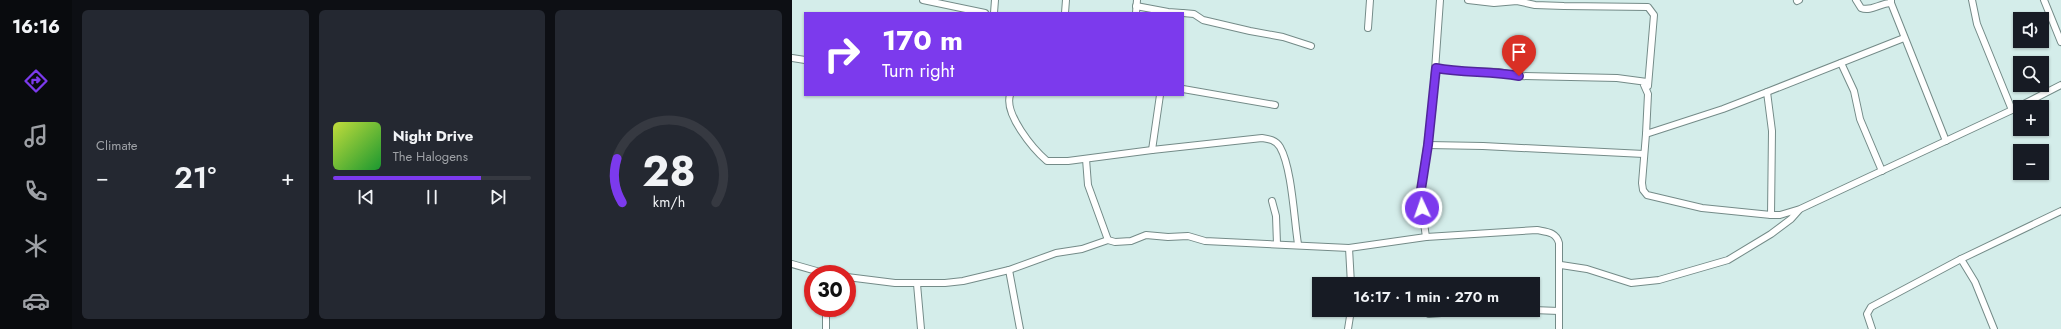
<!DOCTYPE html>
<meta charset="utf-8">
<style>
body{margin:0;font-family:Jost,sans-serif;background:#242831;color:#f1f3f6;height:100vh;display:flex;flex-direction:column;font-size:15px;white-space:nowrap}
*{box-sizing:border-box;margin:0}
p{font-size:13px;color:#9ea1a6}
.icon{flex:none;width:22px;height:22px;fill:none;stroke:currentColor;stroke-width:2;stroke-linecap:round;stroke-linejoin:round}
.map{position:relative;flex:1;overflow:hidden}
.panel{display:flex;flex-direction:column;gap:10px;padding:10px;background:#0d0f14;width:720px}
.panel>*{flex:none}
.hud{position:absolute;left:12px;top:12px;width:380px;height:84px;border-radius:0px;box-shadow:0 1px 3px #0004;background:#7c3aed;color:#fff;overflow:hidden}
.tools{position:absolute;left:1221px;top:12px;display:grid;gap:8px}
.tools a{display:grid;place-items:center;width:36px;height:36px;border-radius:0px;background:#171b24;box-shadow:0 1px 3px #0004;font-size:20px}
.speed{position:absolute;left:12px;top:265px;display:flex;gap:8px;font-size:20px;font-weight:700;text-align:center}
.speed>*{display:grid;place-content:center;width:52px;height:52px;border-radius:50%;background:#171b24;box-shadow:0 1px 3px #0004;line-height:1}
.speed .limit{border:6px solid #d22;background:#fff;color:#111}
.pin{position:absolute;display:grid;place-items:center;width:34px;height:34px;color:#fff;margin:-41px -17px;border-radius:50% 50% 50% 0;rotate:-45deg;box-shadow:0 0 4px #0007}
.pin .icon{rotate:45deg}
.me{position:absolute;width:44px;margin:-22px;rotate:357deg;stroke-linejoin:round;filter:drop-shadow(0 0 3px #0008)}
.turn{display:flex;align-items:center;gap:14px;height:84px;padding:0 12px;font-size:18px}
.turn .icon{width:52px;height:52px;stroke-width:2.5}
.turn b{display:block;font-size:28px;line-height:34px}
.big{font-size:30px;font-weight:600;line-height:1.1}
.panel .card{flex:1;display:flex;flex-direction:column;justify-content:center;gap:6px;min-width:0;padding:0 14px;border-radius:6px;background:#242831}
.panel .dial{align-items:center;gap:0}
.dial svg{height:104px;overflow:visible;fill:none;stroke:#363941;stroke-width:7;stroke-linecap:round;text-anchor:middle}
.dial text{fill:#f1f3f6;stroke:none}
.song{display:flex;align-items:center;gap:12px}
.cover{width:48px;height:48px;border-radius:6px;background:linear-gradient(135deg,hsl(70 70% 55%),hsl(130 70% 35%))}
.played{height:4px;border-radius:2px;background:linear-gradient(90deg,#7c3aed 75%,#363941 75%)}
.keys{display:flex;justify-content:space-around;direction:ltr}
.heat{display:flex;justify-content:space-between;align-items:center;font-size:22px;direction:ltr}
.panel .tiles{flex:1;display:grid;gap:10px;grid-template-columns:repeat(3,1fr)}
.trip{position:absolute;left:520px;top:277px;width:228px;height:40px;border-radius:0px;background:#171b24;box-shadow:0 1px 3px #0004;font-weight:600;line-height:40px;text-align:center}
main{display:flex;flex:1;min-height:0}
.tabs{display:flex;flex-direction:column;width:72px;justify-content:space-around;align-items:center;background:#090b0e;color:#9ea1a6}
.tabs .icon{width:28px;height:28px}
.tabs .current{color:#7c3aed}
.tabs b{font-size:18px;color:#f1f3f6}
.map>svg:first-child{display:block}
.lines{fill:none;stroke-linecap:round;stroke-linejoin:round}
.minor-casing{stroke:#748b88;stroke-width:8}
.minor{stroke:#fff;stroke-width:6}
.route-casing{stroke:#51269a;stroke-width:10}
.route{stroke:#7c3aed;stroke-width:7}
</style>
<main>
<nav class="tabs">
<b>16:16</b>
<svg class="icon current" aria-label="directions" viewBox="0 0 24 24"><path d="M12 3l9 9-9 9-9-9zM9 14v-3h6M13 9l2 2-2 2"/></svg>
<svg class="icon" aria-label="music" viewBox="0 0 24 24"><path d="M9 18V5l10-2v13"/><circle cx="6" cy="18" r="3"/><circle cx="16" cy="16" r="3"/></svg>
<svg class="icon" aria-label="phone" viewBox="0 0 24 24"><path d="M5 4h4l2 5-3 2q2 4 5 5l2-3 5 2v4C11 20 4 13 5 4z"/></svg>
<svg class="icon" aria-label="climate" viewBox="0 0 24 24"><path d="M12 3v18M4 7l16 10M4 17L20 7"/></svg>
<svg class="icon" aria-label="car" viewBox="0 0 24 24"><path d="M5 17H2v-5l4-1 3-4h7l3 4 3 1v5h-3M9 17h6M6 11h13"/><circle cx="7" cy="17" r="2"/><circle cx="17" cy="17" r="2"/></svg>
</nav>
<section class="panel">
<div class="tiles">
<div class="card"><p>Climate</p>
<div class="heat"><a>−</a><b class="big">21°</b><a>+</a></div>
</div>
<div class="card">
<div class="song"><i class="cover"></i><div><b>Night Drive</b><p>The Halogens</p></div></div>
<div class="played"></div>
<div class="keys"><svg class="icon" aria-label="previous" viewBox="0 0 24 24"><path d="M18 5L8 12l10 7zM5 5v14"/></svg><svg class="icon" aria-label="pause" viewBox="0 0 24 24"><path d="M8 5v14M16 5v14"/></svg><svg class="icon" aria-label="next" viewBox="0 0 24 24"><path d="M6 5l10 7-10 7zM19 5v14"/></svg></div>
</div>
<div class="card dial"><svg viewBox="0 0 100 80">
<path d="M14 69A42 42 0 1 1 86 69"/>
<path d="M14 69A42 42 0 0 1 10 35" stroke="#7c3aed"/>
<text x="50" y="56" font-size="32" font-weight="700">28</text>
<text x="50" y="72" font-size="11">km/h</text>
</svg></div>
</div>
</section>
<div class="map">
<svg width="1269" height="329" viewBox="0 0 1269 329">
<rect width="100%" height="100%" fill="#d4edea"/>
<g class="lines">
<defs>
<g id="minor">
<polyline points="131,0 193,13"/>
<polyline points="676,0 702,3 725,1 743,5 772,6 856,7 862,15 856,86"/>
<path d="M1064,0l5,8c10,4 19,-5 30,-5"/>
<polyline points="1099,0 1099,3 1154,141"/>
<polyline points="1252,0 1269,42"/>
<polyline points="1005,1 1007,0"/>
<polyline points="344,6 376,12 390,13"/>
<polyline points="202,13 203,0"/>
<polyline points="273,13 274,0"/>
<polyline points="344,13 345,0"/>
<polyline points="391,13 402,14 411,20 458,31 491,37 519,46"/>
<polyline points="576,28 578,0"/>
<polyline points="0,58 13,60"/>
<polyline points="1049,63 1062,91 1068,119 1090,171"/>
<polyline points="644,68 665,71 706,72 727,76 825,78 855,82 852,85 856,94 854,134 931,109 975,92 980,131 979,215 988,215 1008,209 1220,110 1185,24 1180,0"/>
<polyline points="391,89 483,105"/>
<polyline points="975,92 1112,38"/>
<path d="M218,95c-6,19 23,54 37,66h21l84,-11 110,-12c7,1 14,2 18,9 12,21 14,72 18,97"/>
<polyline points="1220,110 1269,85"/>
<polyline points="854,134 850,183 851,190 855,195 910,208 979,215"/>
<polyline points="636,145 691,146 852,154"/>
<polyline points="360,150 368,95"/>
<polyline points="294,159 296,185 316,240"/>
<polyline points="480,201 484,216 485,244"/>
<polyline points="634,237 628,196 640,112 648,0"/>
<polyline points="557,248 559,284"/>
<polyline points="0,264 35,274"/>
<polyline points="769,265 795,269 839,283 867,280 936,260 979,234 999,219 1007,210"/>
<polyline points="217,270 228,329"/>
<path d="M55,277l48,6h50l18,-2 46,-11 47,-17 26,-4 26,-9 7,2 16,-1 15,-6 22,2 20,-1 17,5 144,7 77,-11 111,-7c10,2 19,2 22,13v86"/>
<polyline points="125,284 129,329"/>
<polyline points="741,310 767,311"/>
<polyline points="637,314 687,310"/>
<polyline points="34,329 34,308"/>
<polyline points="556,329 559,310"/>
<polyline points="1080,329 1075,314 1079,307 1169,259"/>
<polyline points="1202,329 1183,282 1169,259 1269,211"/>
</g>
</defs>
<use href="#minor" class="minor-casing"/>
<use href="#minor" class="minor"/>
</g>
<g class="lines">
<defs>
<path id="route" d="M630,208l-2,-12 8,-51 8,-77c27,5 55,3 83,8"/>
</defs>
<use href="#route" class="route-casing"/>
<use href="#route" class="route"/>
</g>
</svg>
<div class="tools">
<a><svg class="icon" aria-label="sound" viewBox="0 0 24 24"><path d="M4 9h4l5-4v14l-5-4H4zM17 9q2 3 0 6"/></svg></a>
<a><svg class="icon" aria-label="search" viewBox="0 0 24 24"><circle cx="10" cy="10" r="6"/><path d="M15 15l6 6"/></svg></a>
<a>+</a>
<a>−</a>
</div>
<div class="speed"><div class="limit">30</div></div>
<div class="pin" style="left:727px;top:76px;background:#d93025"><svg class="icon" aria-label="arrive" viewBox="0 0 24 24"><path d="M6 21V4h12l-3 4 3 4H6"/></svg></div>
<svg class="me" style="left:630px;top:208px" viewBox="-20 -20 40 40"><circle r="17" fill="#7c3aed" stroke="#fff" stroke-width="3"/><path d="M0-11L8 9 0 5-8 9z" fill="#fff"/></svg>
<div class="trip">16:17 · 1 min · 270 m</div>
<div class="hud">
<div class="turn"><svg class="icon" aria-label="right" viewBox="0 0 24 24"><path d="M7 20v-9h11M14 6l5 5-5 5"/></svg><div><b>170 m</b>Turn right</div></div>
</div>
</div>
</main>
